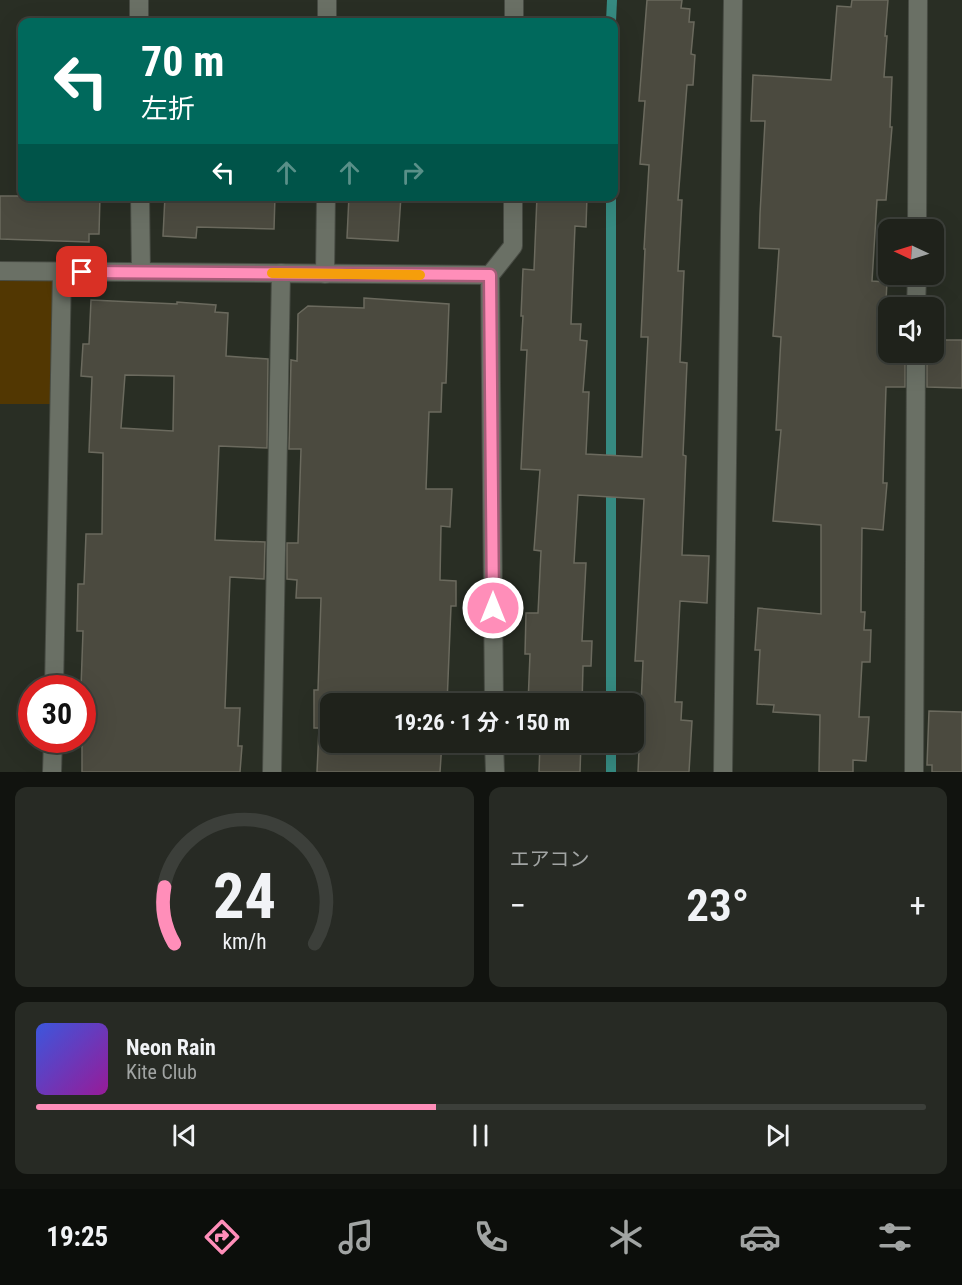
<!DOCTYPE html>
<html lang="ja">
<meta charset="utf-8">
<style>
body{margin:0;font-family:"Roboto Condensed","Noto Sans JP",sans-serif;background:#272a24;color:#f1f3f6;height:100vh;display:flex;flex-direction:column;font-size:22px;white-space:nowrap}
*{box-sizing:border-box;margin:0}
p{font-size:20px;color:#a1a4a3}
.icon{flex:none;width:33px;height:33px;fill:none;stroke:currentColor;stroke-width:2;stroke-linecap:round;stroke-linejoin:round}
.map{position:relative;height:772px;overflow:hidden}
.panel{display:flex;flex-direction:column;gap:15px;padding:15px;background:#11130f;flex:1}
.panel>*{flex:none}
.guide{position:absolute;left:18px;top:18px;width:600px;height:183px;border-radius:12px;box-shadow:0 6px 24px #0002,0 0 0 2px #3c3f3a;background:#00695c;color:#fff;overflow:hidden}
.needle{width:39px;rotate:274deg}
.buttons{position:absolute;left:878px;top:219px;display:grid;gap:12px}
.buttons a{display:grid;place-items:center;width:66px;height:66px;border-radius:12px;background:#1f221b;box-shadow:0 6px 24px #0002,0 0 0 2px #3c3f3a;font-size:30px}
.speed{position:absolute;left:18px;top:675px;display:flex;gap:12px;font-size:30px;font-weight:700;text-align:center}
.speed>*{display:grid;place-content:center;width:78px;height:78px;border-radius:50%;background:#1f221b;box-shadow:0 6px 24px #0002,0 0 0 2px #3c3f3a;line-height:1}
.speed .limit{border:9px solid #d22;background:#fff;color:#111}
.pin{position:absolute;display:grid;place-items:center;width:51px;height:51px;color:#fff;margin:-26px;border-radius:12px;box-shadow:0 3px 9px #0006}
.me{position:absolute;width:66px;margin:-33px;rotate:0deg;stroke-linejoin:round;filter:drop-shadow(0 0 4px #0008)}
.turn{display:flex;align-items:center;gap:21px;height:126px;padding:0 24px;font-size:27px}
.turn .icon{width:78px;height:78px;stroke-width:2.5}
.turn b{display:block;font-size:42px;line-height:51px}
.lanes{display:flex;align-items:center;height:57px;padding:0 24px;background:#0003;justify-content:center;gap:30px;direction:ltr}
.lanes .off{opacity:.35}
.big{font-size:45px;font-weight:700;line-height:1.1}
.panel .card{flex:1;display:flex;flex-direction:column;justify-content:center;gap:9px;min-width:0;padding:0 21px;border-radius:12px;background:#272a24}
.panel .dial{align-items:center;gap:0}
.dial svg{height:156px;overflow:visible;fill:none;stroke:#3c3f3a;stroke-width:7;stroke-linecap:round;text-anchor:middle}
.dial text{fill:#f1f3f6;stroke:none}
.song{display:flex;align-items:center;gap:18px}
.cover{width:72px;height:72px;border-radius:9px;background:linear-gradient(135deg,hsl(230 70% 55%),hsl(300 70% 35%))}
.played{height:6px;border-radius:3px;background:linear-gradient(90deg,#ff8eb9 45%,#3c3f3a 45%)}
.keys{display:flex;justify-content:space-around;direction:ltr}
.heat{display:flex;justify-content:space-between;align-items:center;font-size:33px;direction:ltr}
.panel .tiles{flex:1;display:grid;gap:15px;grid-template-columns:1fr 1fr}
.card:last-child{grid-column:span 2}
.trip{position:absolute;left:320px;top:693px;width:324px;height:60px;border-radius:12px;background:#1f221b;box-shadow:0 6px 24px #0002,0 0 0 2px #3c3f3a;font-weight:700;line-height:60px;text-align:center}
.dock{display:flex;height:96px;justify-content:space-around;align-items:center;background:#0c0e0b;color:#a1a4a3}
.dock .icon{width:42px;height:42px}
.dock .on{color:#ff8eb9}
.dock b{font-size:27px;color:#f1f3f6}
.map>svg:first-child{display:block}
.green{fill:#523702}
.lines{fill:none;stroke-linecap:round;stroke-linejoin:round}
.stream{stroke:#368a81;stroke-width:10}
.building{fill:#4b4a3f;stroke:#6b6a5e;stroke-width:1.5;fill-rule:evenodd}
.street-casing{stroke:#474b43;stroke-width:20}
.street{stroke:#6a7065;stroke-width:18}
.route-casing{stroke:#a65c78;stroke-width:15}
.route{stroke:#ff8eb9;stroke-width:10}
.slow{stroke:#f59e0b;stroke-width:10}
</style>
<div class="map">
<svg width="962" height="772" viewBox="0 0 962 772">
<rect width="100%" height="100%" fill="#292e24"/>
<polygon class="green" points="0,270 62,271 59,404 0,404"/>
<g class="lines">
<g class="stream">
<polyline points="611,22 612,0"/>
<polyline points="611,469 611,196"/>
<polyline points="611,704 611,485"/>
<polyline points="611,772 611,742"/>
</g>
</g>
<g class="building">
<polygon points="647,0 682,0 681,8 690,9 689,22 694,22 691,54 695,55 693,85 687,85 678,200 682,200 678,271 684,271 680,362 687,363 683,455 686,456 682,555 709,556 707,603 680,601 675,702 682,702 681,720 692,721 689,772 638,772 643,661 635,661 644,499 578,495 574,563 586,563 582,641 592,641 591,666 583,666 582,704 528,704 530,654 525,654 526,613 538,613 541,551 534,550 540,470 521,469 527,350 521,350 523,316 521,316 523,269 534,270 537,196 587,196 586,227 575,226 571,324 581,324 580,340 587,341 583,392 589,392 586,454 642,457 648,337 641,337 645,249 644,249 649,165 640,164 645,101 639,101"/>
<polygon points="852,0 888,0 885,36 887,36 884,77 892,77 890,127 892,127 886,200 877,200 872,281 887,282 884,339 888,339 888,352 905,352 905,387 886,387 883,483 887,483 883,530 862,528 861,612 865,612 864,630 871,630 870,662 862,662 859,717 869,717 866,761 853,760 853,772 819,772 820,715 773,712 774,705 757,704 760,650 755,650 758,608 821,614 821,525 773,521 781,430 776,430 781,337 773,336 779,249 759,248 760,214 765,121 751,121 753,75 831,80 837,6 851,7"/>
<polygon points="0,196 100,196 99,234 89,234 89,242 0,239"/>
<polygon points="165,196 275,196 274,229 197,227 196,238 163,236"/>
<polygon points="349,196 401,196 398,241 347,238"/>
<polygon points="364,298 449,304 446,383 442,383 441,412 429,412 426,489 452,489 450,527 441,526 440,580 456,581 456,606 451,606 447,704 330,704 330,742 442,742 440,772 317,772 319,728 314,728 314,690 318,690 321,598 296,598 297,580 287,579 287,543 298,543 301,449 289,449 291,360 297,361 298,314 308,306 364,308"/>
<path d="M91,300l86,4v-2l39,3 -1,7 13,1 -2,43 42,3 -1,89 -48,-2 -4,94 50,2 -1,37 -34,-2 -5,131h15l-2,38h4l-2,26h-158v-84h-1l2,-57h-6l1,-47h6l2,-50h16l1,-81 -14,-1 3,-75 -11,-1 2,-32h6zM125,375l49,1 -1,55 -52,-3z"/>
<polygon points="933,340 962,340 962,388 927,387 927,352 933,352"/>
<polygon points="929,711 962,712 962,772 932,772 932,765 927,765"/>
<polygon points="535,742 581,742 580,772 539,772 540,743"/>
</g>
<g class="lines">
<defs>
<g id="street">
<polyline points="139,0 139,22"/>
<polyline points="327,22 327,0"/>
<polyline points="514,22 514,0"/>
<polyline points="140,196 141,272"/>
<polyline points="917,230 918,0"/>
<polyline points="0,271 490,275 494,704"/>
<polyline points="325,274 326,196"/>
<polyline points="490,275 513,246 513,196"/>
<polyline points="916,308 917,274"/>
<polyline points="54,688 62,271"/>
<polyline points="494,742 495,772"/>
<polyline points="52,772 53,740"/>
<polyline points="272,772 281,273"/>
<polyline points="723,772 733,0"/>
<polyline points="914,772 916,352"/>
</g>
</defs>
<use href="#street" class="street-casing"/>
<use href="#street" class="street"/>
</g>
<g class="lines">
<defs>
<polyline id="route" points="82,272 490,275 493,608"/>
</defs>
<use href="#route" class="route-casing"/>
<use href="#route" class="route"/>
<polyline class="slow" points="272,273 420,275"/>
</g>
</svg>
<div class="buttons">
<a><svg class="needle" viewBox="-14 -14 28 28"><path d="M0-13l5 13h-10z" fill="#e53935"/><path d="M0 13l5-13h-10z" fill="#a1a4a3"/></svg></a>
<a><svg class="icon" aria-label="sound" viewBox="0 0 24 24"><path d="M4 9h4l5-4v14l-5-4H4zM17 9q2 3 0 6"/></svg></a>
</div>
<div class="speed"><div class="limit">30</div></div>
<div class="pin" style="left:82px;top:272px;background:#d93025"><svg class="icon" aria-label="arrive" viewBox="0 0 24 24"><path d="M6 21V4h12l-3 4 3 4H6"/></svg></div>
<svg class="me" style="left:493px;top:608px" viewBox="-20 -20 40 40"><circle r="17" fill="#ff8eb9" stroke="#fff" stroke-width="3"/><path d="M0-11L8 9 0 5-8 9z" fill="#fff"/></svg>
<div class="trip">19:26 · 1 分 · 150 m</div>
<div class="guide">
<div class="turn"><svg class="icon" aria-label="left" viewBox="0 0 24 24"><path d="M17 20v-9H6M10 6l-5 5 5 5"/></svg><div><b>70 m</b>左折</div></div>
<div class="lanes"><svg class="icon" aria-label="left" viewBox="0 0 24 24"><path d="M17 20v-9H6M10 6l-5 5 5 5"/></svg><svg class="icon off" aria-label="ahead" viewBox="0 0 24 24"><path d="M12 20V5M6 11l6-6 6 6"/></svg><svg class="icon off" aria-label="ahead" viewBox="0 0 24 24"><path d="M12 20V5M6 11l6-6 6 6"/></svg><svg class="icon off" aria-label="right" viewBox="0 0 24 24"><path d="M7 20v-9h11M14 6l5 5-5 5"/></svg></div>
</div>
</div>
<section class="panel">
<div class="tiles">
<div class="card dial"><svg viewBox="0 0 100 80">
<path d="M14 69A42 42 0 1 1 86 69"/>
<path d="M14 69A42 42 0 0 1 9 40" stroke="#ff8eb9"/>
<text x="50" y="56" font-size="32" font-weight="700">24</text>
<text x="50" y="72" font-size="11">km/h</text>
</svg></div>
<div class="card"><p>エアコン</p>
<div class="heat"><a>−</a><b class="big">23°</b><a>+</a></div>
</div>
<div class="card">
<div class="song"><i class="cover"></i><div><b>Neon Rain</b><p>Kite Club</p></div></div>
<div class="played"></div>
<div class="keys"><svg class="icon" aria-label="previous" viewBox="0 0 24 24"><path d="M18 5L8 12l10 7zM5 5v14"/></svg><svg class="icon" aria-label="pause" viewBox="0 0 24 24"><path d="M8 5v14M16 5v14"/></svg><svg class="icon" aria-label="next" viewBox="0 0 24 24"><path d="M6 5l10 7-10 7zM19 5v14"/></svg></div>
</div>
</div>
</section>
<nav class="dock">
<b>19:25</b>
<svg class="icon on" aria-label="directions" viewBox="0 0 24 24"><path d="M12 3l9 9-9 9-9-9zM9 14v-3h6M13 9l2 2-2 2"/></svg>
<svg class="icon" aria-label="music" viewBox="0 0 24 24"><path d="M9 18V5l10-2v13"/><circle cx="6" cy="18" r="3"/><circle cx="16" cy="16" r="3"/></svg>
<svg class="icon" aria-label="phone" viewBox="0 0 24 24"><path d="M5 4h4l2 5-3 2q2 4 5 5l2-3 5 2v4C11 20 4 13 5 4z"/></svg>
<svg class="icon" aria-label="climate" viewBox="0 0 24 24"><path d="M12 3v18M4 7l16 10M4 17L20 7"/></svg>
<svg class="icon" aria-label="car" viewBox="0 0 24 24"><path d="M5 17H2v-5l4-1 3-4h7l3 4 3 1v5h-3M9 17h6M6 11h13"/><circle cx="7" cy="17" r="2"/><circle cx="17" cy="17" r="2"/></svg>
<svg class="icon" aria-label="filters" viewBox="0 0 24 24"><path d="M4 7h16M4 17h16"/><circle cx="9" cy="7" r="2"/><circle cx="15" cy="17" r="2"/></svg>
</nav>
